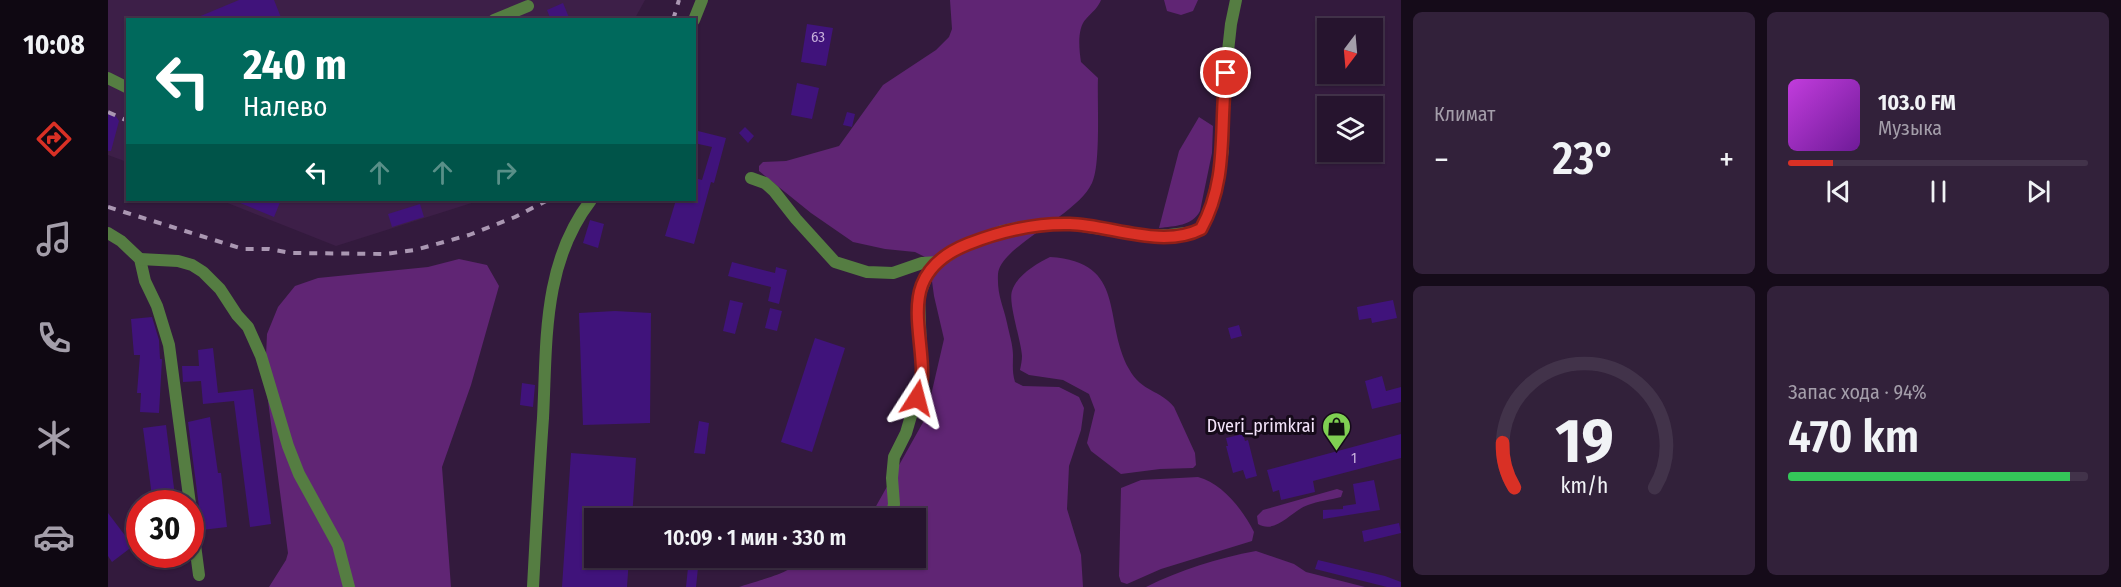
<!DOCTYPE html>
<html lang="ru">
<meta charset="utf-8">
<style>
body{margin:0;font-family:"Fira Sans Condensed",sans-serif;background:#32213a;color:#f1f3f6;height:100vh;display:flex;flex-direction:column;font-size:22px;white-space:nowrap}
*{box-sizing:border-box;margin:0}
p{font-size:20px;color:#a49eaa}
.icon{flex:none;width:33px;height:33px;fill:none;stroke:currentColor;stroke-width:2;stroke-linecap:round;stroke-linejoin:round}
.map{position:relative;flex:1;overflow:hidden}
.details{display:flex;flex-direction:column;gap:12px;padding:12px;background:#150b19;width:720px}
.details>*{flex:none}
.top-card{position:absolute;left:18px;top:18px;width:570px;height:183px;border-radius:0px;box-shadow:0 2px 4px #0004,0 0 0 2px #42334a;background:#00695c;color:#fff;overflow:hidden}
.needle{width:39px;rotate:196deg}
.tools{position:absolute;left:1209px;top:18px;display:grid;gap:12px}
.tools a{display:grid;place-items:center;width:66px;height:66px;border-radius:0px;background:#26142e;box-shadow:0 2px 4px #0004,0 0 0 2px #42334a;font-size:30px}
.speed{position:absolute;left:18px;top:490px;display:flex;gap:12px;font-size:30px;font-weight:700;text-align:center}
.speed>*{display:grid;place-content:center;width:78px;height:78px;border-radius:50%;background:#26142e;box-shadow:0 2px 4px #0004,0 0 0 2px #42334a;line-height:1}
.speed .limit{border:9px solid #d22;background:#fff;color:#111}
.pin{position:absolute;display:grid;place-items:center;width:51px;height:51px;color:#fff;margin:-26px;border:3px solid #fff;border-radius:50%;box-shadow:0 2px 6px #0007}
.me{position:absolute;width:66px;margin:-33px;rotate:9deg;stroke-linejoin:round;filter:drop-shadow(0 0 4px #0008)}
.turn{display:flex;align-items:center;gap:21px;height:126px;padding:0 18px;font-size:27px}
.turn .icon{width:78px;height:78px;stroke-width:2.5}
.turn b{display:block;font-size:42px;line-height:51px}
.lanes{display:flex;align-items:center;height:57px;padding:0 18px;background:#0003;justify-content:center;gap:30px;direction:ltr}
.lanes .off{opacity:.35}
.big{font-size:45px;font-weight:600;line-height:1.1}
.details .card{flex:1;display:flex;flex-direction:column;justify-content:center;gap:9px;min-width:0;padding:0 21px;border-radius:9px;background:#32213a}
.details .dial{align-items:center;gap:0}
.dial svg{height:156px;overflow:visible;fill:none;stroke:#42334a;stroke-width:7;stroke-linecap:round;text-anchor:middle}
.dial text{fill:#f1f3f6;stroke:none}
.song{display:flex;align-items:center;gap:18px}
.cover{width:72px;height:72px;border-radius:9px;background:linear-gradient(135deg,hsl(290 70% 55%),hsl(280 70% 35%))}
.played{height:6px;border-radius:3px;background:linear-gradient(90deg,#d93025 15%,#42334a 15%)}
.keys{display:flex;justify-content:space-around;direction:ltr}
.heat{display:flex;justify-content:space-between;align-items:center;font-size:33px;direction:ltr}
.charge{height:9px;border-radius:4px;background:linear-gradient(90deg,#34c759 94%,#42334a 0)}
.details .tiles{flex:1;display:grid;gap:12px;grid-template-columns:repeat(2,1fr)}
.trip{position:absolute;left:476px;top:508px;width:342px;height:60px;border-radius:0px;background:#26142e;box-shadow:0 2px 4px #0004,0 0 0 2px #42334a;font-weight:600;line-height:60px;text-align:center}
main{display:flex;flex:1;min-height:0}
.menu{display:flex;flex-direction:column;width:108px;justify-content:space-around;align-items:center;background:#0f0812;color:#a49eaa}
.menu .icon{width:42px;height:42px}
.menu .selected{color:#d93025}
.menu b{font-size:27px;color:#f1f3f6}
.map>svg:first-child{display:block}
.built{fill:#3d1f48}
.green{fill:#602574}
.building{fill:#40137b}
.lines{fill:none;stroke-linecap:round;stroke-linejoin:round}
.street{stroke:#557d42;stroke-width:12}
.rail{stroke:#aa97b2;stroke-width:4;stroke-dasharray:8 8;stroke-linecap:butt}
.route-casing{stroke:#8d1f18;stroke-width:15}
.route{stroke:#d93025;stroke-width:10}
.labels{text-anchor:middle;stroke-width:6;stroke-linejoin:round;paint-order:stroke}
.number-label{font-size:15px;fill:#c7b0db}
.poi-label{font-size:18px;fill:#f4e4fb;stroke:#150a19;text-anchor:end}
</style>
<main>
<nav class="menu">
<b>10:08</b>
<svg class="icon selected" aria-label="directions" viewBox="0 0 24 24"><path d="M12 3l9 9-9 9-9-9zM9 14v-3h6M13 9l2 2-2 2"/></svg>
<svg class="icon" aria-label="music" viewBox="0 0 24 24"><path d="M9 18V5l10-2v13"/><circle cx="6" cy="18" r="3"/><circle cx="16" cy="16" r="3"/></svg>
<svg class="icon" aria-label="phone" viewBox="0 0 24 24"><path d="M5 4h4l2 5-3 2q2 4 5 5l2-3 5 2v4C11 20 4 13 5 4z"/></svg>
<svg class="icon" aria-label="climate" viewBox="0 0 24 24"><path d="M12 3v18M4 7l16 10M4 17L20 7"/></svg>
<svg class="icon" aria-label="car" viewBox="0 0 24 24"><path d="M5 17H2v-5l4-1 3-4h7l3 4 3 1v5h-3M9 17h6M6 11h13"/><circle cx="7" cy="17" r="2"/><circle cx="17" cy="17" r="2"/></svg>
</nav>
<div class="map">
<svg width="1293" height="587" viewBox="0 0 1293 587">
<rect width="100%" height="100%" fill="#331a3d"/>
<g class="built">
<polygon points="0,0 537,0 526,20 20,20 19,162 0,155"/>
<polygon points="112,200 373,200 228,246"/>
</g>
<g class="green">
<path d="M842,0h151c-3,8 -9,12 -15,19 -9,9 -7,30 -5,43l17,16c-1,23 3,87 -6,105 -15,33 -92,63 -94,91 -1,22 5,30 9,49 2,10 6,22 6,32 0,10 -1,17 2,27l8,4 36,1 20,10 5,11 -3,22 -12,36 -2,43 14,46 2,32h-344c16,-6 56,-14 63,-29h113v-39h-58l18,-11 51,-91 18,-78 -10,-43 -5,-37 -14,-7 -30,-3 -32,-7 -42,-29 -52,-42v-5l4,-4 23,-1 53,-15 44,-61 53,-35 13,-13 3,-8z"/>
<polygon points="1056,0 1090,0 1085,11 1073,15 1059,11"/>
<path d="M1091,117l14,9 -1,27 -12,58c-8,15 -25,15 -41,17l20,-77z"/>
<path d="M942,257c78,5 52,63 79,112 12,23 32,21 45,38l21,46 1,12 -3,3 -33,1 -39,5 -30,-23 -4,-8 8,-33 -6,-16 -26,-14 -34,-5 -9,-5c1,-5 2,-10 2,-14 -1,-16 -14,-53 -10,-65 5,-16 24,-27 38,-34z"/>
<polygon points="351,259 379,265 391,286 363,385 334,467 343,587 161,587 178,560 180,553 157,378 159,334 170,307 187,286 210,278 320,267"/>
<path d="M1090,477c24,6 45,33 56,55l-2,9 -91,28 -34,15 -6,-2 -2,-6 2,-88 20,-8z"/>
<path d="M1229,489l6,2 -2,6c-11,3 -23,4 -33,8 -16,5 -32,30 -50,19l-1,-8 6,-6z"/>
<path d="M1148,551l38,13 12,8 59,15h-219c34,-17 72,-29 110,-36z"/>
</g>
<g class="building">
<polygon points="131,0 166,0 174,20 83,20"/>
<polygon points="455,3 462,20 443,20 439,10"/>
<polygon points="699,24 725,28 718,66 693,62"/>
<polygon points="689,83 711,88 704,119 683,115"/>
<polygon points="739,112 747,114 744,127 735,125"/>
<polygon points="0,114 7,115 11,121 3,151 0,151"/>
<polygon points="637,127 646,136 640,143 631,133"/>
<polygon points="586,130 618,138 606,183 603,182 586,244 557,236 568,200 586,200 586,178 594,180 604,147 586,143"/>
<polygon points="125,200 173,200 166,217"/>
<polygon points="312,204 316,217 284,227 280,214"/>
<polygon points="482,220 496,224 490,248 475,243"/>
<polygon points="624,262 667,273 668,267 679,270 671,304 660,301 663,287 620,276"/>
<polygon points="622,300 635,303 627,334 615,331"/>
<polygon points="1285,300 1289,318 1264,323 1263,318 1251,320 1249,307"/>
<polygon points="662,308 674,311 669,331 657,328"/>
<polygon points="507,311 543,313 542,423 475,425 471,313"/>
<polygon points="44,317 51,340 52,359 54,359 51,413 32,412 33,393 29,393 32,355 26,355 23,319"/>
<polygon points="1131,325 1134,336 1123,339 1120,328"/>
<polygon points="707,338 737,348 704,452 673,442"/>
<polygon points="105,348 110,393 145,389 163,524 142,527 126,401 95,404 93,381 75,382 74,366 91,366 90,350"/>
<polygon points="1274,376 1278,391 1293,387 1293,402 1264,409 1257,381"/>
<polygon points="414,383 427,385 425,407 412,405"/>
<polygon points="102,417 110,473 113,473 119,527 94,530 80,422"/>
<polygon points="591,421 601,423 597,454 586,453"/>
<polygon points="58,425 68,504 45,504 35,428"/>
<polygon points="1135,434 1137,441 1140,440 1149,476 1138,479 1135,470 1125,473 1118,446 1120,446 1118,438"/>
<polygon points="1293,434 1293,458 1205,481 1207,492 1173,500 1171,490 1165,492 1159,470"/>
<polygon points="463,453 528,458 524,519 486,519 486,558 521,558 519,587 454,587"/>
<polygon points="1266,480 1272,510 1215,519 1215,510 1235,509 1235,506 1248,504 1245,484"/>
<polygon points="0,513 25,546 4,562 0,556"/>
<polygon points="1291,523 1293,533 1256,542 1254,531"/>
<polygon points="581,558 591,558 588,587 578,587"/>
<polygon points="1210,560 1277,576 1293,582 1293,587 1279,587 1207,569"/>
</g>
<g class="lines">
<g class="street">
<polyline points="386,20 420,6"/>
<polyline points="586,20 594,0"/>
<polyline points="0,78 20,88"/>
<polyline points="643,178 657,183 666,191 688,219 727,262 759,272 785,273 814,263 830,262 854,247 894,231 913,227 962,224 1037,236 1061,235 1086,232 1093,229 1102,211 1112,168 1115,150 1116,87 1123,24 1128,0"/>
<polyline points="0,233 13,241 32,259 37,281 49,306 61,345 82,504"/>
<polyline points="32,259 70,261 84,265 95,272 112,289 129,315 140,327 153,356 180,446 191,474 230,545 241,587"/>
<polyline points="82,507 91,575"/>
<polyline points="783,519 786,504 784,478 786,457 798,433 814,378 811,296 821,271 830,262"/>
<path d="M425,587c3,-56 6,-113 10,-169 4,-77 -1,-154 48,-218"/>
</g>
<g class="rail">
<polyline points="565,20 571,0"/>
<polyline points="0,112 20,121"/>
<polyline points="0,207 135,249 161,249 183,253 277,254 307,250 361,235 407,217 440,200"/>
</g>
</g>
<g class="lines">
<defs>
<path id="route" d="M809,398c2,-7 5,-15 5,-22 1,-28 -10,-65 0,-91 8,-21 26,-33 46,-41 33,-13 67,-21 102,-20 40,1 92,25 131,5 28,-50 18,-102 25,-156"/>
</defs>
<use href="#route" class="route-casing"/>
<use href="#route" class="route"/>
</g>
<defs>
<symbol id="shop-pin" viewBox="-11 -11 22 30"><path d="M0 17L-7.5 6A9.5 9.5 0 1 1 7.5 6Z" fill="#7fd052" stroke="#150a19"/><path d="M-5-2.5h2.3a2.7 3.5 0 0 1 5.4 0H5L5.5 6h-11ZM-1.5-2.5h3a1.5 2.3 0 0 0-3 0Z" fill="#111"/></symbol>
</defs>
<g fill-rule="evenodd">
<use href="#shop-pin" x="1212" y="410" width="33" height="45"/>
</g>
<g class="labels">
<g class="number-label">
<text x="710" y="42">63</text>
<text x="1246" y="463">1</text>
</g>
<g class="poi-label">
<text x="1207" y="432">Dveri_primkrai</text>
</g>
</g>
</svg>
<div class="tools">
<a><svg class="needle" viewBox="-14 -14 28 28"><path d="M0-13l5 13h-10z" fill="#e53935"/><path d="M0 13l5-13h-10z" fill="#a49eaa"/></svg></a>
<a><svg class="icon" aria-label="layers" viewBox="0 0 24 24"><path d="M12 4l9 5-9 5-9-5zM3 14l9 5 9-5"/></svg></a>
</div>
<div class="speed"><div class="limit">30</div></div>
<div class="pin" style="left:1118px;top:73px;background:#d93025"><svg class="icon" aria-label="arrive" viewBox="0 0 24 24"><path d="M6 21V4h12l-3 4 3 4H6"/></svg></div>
<svg class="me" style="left:809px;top:398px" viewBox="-20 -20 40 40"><path d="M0-17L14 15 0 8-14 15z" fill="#d93025" stroke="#fff" stroke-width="4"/></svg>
<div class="trip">10:09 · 1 мин · 330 m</div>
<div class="top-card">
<div class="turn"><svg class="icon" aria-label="left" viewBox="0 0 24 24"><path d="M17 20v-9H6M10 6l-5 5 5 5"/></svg><div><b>240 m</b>Налево</div></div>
<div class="lanes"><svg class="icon" aria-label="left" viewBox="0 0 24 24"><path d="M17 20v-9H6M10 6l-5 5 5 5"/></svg><svg class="icon off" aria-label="ahead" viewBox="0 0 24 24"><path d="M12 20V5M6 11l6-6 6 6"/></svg><svg class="icon off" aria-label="ahead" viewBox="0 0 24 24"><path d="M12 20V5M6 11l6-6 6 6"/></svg><svg class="icon off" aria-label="right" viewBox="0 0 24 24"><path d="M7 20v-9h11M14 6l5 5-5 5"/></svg></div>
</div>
</div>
<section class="details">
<div class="tiles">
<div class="card"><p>Климат</p>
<div class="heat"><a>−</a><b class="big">23°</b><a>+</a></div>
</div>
<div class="card">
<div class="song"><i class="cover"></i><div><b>103.0 FM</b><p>Музыка</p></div></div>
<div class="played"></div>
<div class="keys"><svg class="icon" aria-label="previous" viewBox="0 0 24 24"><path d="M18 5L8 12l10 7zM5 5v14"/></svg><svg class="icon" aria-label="pause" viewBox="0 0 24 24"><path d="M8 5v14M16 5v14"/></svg><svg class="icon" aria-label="next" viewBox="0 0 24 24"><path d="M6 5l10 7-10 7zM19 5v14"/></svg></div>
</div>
<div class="card dial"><svg viewBox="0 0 100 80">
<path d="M14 69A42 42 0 1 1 86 69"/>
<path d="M14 69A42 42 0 0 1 8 46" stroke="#d93025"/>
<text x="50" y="56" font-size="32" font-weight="700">19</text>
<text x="50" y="72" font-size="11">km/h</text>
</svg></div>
<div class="card"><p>Запас хода · 94%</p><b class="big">470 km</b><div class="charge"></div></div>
</div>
</section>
</main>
